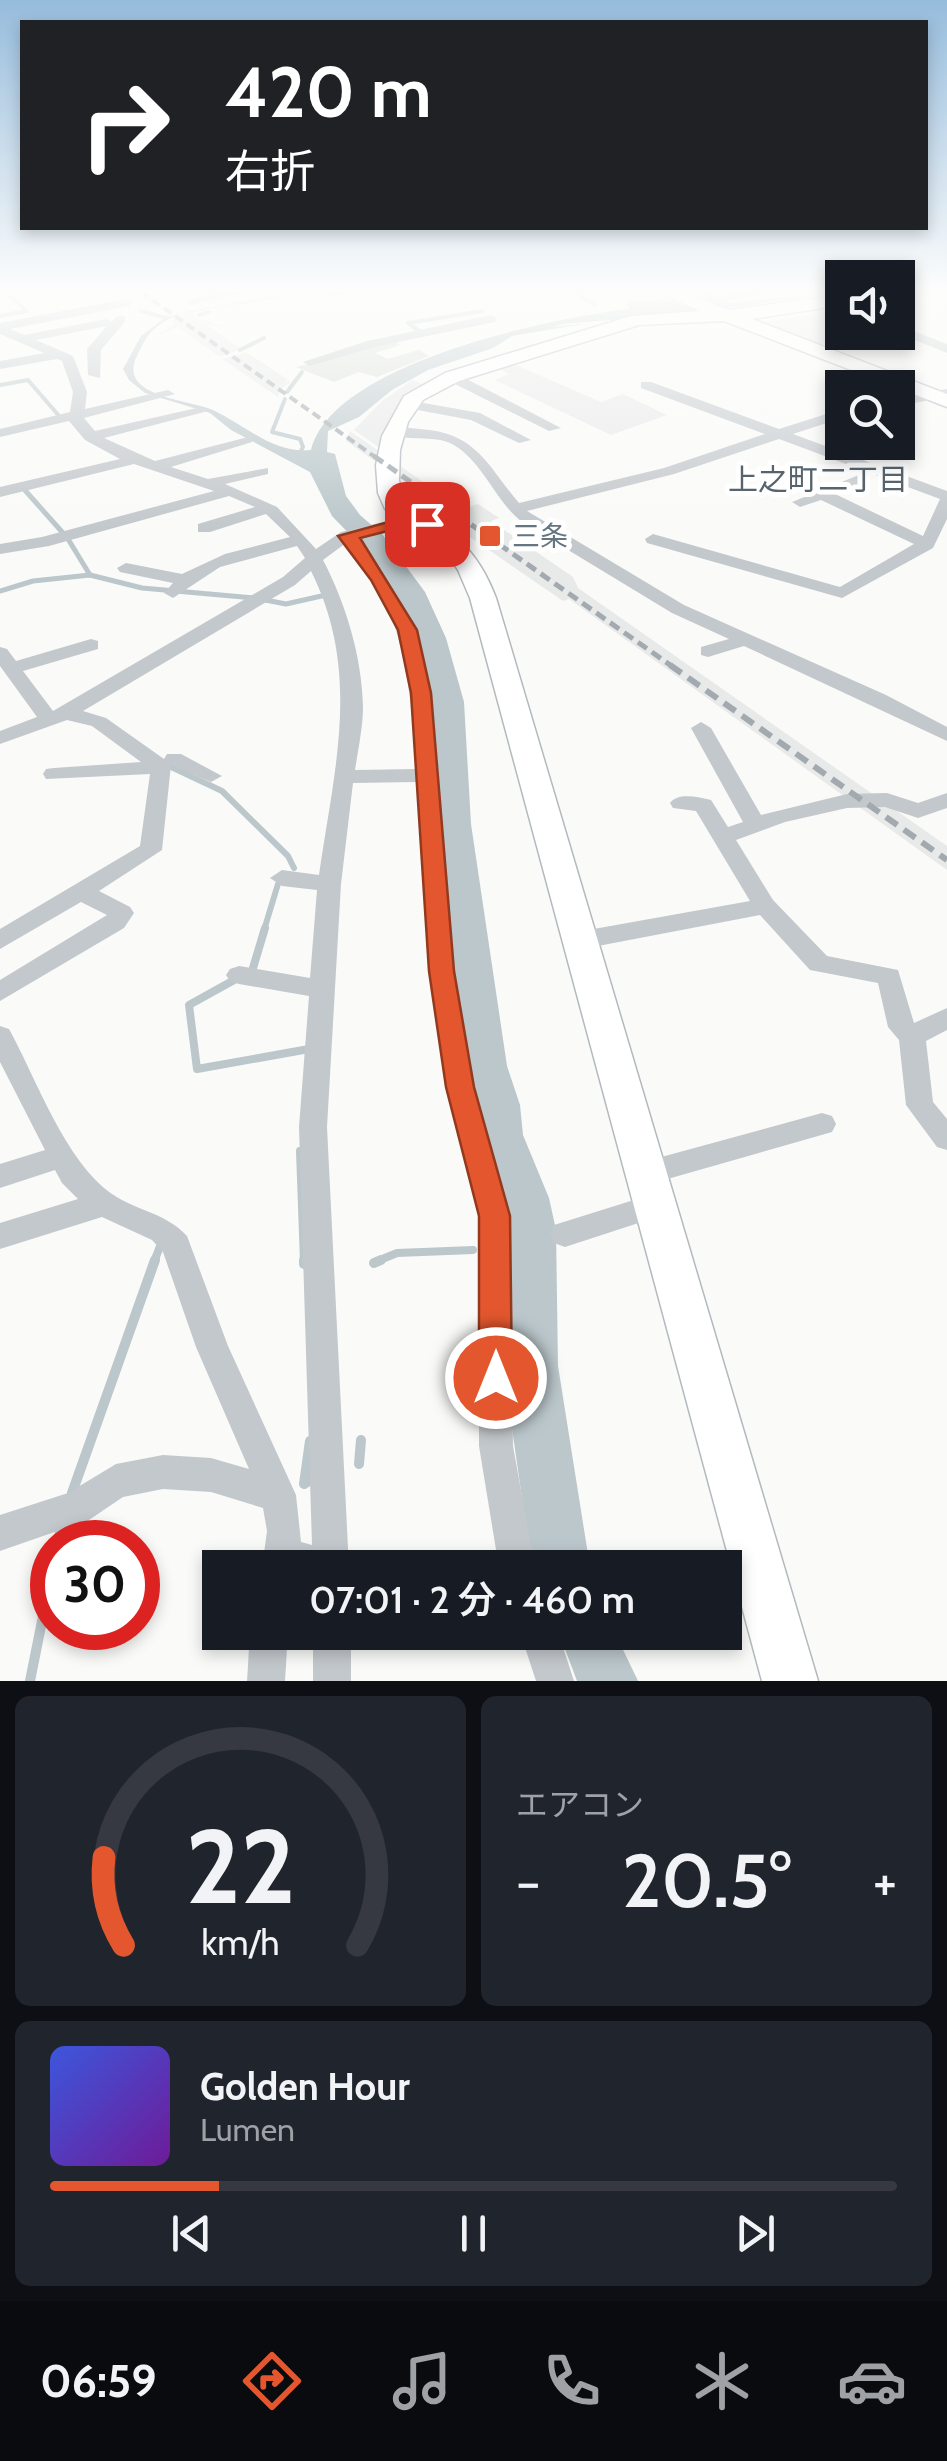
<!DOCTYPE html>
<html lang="ja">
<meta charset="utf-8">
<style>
body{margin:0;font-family:Cabin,"Noto Sans JP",sans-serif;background:#20242c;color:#f1f3f6;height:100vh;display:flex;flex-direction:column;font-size:38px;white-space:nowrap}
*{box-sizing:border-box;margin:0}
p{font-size:32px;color:#9ea1a6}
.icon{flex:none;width:55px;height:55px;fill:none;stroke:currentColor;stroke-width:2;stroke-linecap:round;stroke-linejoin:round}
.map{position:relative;height:1681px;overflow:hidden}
.side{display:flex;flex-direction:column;gap:15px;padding:15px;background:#0d0f14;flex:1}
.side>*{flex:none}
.top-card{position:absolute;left:20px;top:20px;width:908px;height:210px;border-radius:0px;box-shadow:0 5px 15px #0003;background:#202124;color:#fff;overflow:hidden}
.tools{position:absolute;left:825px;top:260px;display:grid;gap:20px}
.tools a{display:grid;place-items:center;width:90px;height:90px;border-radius:0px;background:#171b24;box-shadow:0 5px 15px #0003;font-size:50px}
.speed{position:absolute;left:30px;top:1520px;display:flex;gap:20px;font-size:50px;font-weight:700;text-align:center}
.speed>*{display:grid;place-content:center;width:130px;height:130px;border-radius:50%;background:#171b24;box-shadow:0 5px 15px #0003;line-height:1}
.speed .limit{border:15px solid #d22;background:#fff;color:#111}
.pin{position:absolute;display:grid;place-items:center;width:85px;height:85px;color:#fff;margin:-42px;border-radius:20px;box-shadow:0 5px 15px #0006}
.me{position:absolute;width:110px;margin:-55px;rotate:0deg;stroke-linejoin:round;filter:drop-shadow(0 0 8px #0008)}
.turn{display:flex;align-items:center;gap:35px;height:210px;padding:0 40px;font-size:45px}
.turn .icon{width:130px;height:130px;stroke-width:2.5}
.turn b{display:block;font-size:70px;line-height:85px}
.big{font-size:75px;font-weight:600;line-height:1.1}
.side .widget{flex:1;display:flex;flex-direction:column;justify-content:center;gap:15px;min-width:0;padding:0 35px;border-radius:15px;background:#20242c}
.side .dial{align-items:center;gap:0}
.dial svg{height:260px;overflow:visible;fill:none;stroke:#363941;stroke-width:7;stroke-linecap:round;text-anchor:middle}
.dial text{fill:#f1f3f6;stroke:none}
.song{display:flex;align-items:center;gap:30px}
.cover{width:120px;height:120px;border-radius:15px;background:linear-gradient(135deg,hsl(230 70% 55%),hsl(280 70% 35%))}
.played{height:10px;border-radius:5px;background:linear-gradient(90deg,#e4572e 20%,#363941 20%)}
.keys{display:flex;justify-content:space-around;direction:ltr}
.heat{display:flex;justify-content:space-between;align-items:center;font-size:55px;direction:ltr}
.side .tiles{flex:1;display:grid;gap:15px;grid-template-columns:1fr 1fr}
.widget:last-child{grid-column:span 2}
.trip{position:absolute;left:202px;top:1550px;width:540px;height:100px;border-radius:0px;background:#171b24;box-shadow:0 5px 15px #0003;font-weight:600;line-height:100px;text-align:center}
.tabs{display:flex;height:160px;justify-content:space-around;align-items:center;background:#090b0e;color:#9ea1a6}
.tabs .icon{width:70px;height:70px}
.tabs .current{color:#e4572e}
.tabs b{font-size:45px;color:#f1f3f6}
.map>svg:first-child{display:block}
.built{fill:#e8e9e9}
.green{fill:#dadfd7}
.water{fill:#bbc7cb}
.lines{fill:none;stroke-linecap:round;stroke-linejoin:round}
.stream-far4{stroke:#bbc7cb;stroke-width:4}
.stream-far3{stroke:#bbc7cb;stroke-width:5}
.stream-far2{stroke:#bbc7cb;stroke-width:6}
.stream-far1{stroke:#bbc7cb;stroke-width:8}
.stream{stroke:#bbc7cb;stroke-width:10}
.secondary-casing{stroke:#b3babf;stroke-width:3}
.street{fill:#c3c8cc;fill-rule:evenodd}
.secondary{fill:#fff;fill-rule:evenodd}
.rail-far2{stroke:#a2aab0;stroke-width:4;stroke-dasharray:9 5;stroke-linecap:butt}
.rail-far1{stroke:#a2aab0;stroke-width:5;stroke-dasharray:11 6;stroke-linecap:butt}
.rail{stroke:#a2aab0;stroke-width:6;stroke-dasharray:14 8;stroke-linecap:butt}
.route{fill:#e4572e;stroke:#94391e;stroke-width:2.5}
.poi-dot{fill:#e4572e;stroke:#fff;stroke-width:4}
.labels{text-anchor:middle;stroke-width:10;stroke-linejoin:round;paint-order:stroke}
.far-poi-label{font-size:28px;fill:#657683;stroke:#fff;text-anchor:start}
.far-neighbourhood-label{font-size:30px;fill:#57646e;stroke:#fff}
</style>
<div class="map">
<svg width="947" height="1681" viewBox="0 0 947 1681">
<rect width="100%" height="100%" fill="#fafaf8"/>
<g class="built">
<polygon points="842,310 842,332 860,333 815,346 759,323"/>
<polygon points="193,312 195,317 226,327 207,325 242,349 220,357 178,327 157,335 174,324 173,319"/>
<polygon points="246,352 287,379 285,386 288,380 290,383 281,389 278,397 222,359"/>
<polygon points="509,362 601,402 623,394 667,415 611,435 495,380 509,374 495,367"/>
<polygon points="412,380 427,386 384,451 354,430 382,401"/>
<polygon points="350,431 462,509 478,504 499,518 491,521 573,577 578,588 947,846 947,870 569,599 563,601 445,520 453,516 346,441"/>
</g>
<polygon class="green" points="394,341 400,345 375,353 388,359 419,350 429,356 377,377 359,372 334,382 296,367"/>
<g class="water">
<path d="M293,292c-43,20 -103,5 -140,38 -7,7 -12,17 -16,26 -21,41 55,44 76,54 32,15 60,44 98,40 22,-88 244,-133 325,-142 33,-3 66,-3 99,-6 36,-3 72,-9 107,-10l-143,20 -136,12 -11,3 37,-4 -77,13 -19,12 -65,22 -36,20 -33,27 -31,14 -1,21 8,2 11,42 14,19 22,19 43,58 21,46 18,64 7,122 36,242 13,39 3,30 26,63 7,32 2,136 32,201h-54l-9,-34 -70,-488 -28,-344 -68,-155 -29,-30 -22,-44 -79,-42 -21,-17 -65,-20 -16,-13 -6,-11 18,-33 25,-19z"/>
<polygon points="559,1633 615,1633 638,1681 577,1681"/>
</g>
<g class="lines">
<g class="stream-far4">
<polyline points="5,292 27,311"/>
<polyline points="575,292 595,305"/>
<polyline points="700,292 732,305"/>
<polyline points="330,294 350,292"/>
<polyline points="141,311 167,318"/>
<polyline points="199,315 209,312"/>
<polyline points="0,316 26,311"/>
<polyline points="422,333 408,323 483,311"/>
<polyline points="240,350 264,338"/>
<polyline points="0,385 28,380 60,417"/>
<polyline points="287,392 302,372"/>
<polyline points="285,399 272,432 300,439 303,447 298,456"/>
</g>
<g class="stream-far3">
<polyline points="23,488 63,533"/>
<polyline points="68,539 90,575"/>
<polyline points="0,591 33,581 90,575 142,588 254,598"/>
<polyline points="260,599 286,604 326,595"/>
</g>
<g class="stream-far2">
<polyline points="167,765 222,791 288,856 294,868"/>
<polyline points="264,930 278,884"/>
</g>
<g class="stream-far1">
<polyline points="253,968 265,928"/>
<polyline points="236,979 189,1005 197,1069 309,1049"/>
<polyline points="300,1151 304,1262"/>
<polyline points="154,1262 162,1241"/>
<polyline points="375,1262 397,1253 473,1250"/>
</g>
<g class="stream">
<polyline points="304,1260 304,1264"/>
<polyline points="374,1263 381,1260"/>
<polyline points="310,1441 304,1484 310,1480"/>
<polyline points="359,1464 361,1440"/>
<polyline points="72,1493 155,1260"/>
<polyline points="58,1542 62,1524"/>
<polyline points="30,1681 52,1571"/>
</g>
<defs>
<g id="secondary">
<path d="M658,292h25l45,18 114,-15v10l-90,14 195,75v13l-223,-86 -85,4 -180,56 -36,19 -15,22 -8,28 -1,30 4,21c46,30 72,42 93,97l322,1083h-56l-292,-1083 -12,-28 -14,-20 -59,-41 -7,-16 -2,-28 6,-29 22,-40 41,-23 186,-57 69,-5z"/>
<polygon points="898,292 932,292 898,301"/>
</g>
</defs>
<use href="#secondary" class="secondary-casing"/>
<g class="street">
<polygon points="218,292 247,292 191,305 185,301"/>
<polygon points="738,292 770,292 687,308 631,309 625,305 631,301 687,300"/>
<path d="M125,299l6,4 -2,3 -119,23 14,6 82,-16 6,3 5,-6h8v6l-24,28 -1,28 -12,-3 -1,-26 20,-23 -71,14 37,16 14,36 -2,17 83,-19 7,4 -91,24 11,13 106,-24 7,4 -104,27 51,23 97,-25v6l-81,25 37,12 60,-11v6l-43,10 52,23 39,42 25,-17 76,-18 8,5 -64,20 56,91 14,63 22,278 21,116 35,129 4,230 22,122h-36l-20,-122v-230l-33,-129 -17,-116 -12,-189 -64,1 -12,101 -14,243 22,441h-87l5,-37 -4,-23 -52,-16 -48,-3 -40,8 -34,23 -89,31v-36l68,-22 48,-29 47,-9 48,3 38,11 -53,-122 -33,-95 -11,-12 -50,-23 -102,32v-26l78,-24 -16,-16 -7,-13 -55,18v-24l45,-14 -45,-88v-36l9,3c28,51 56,132 103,165 25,17 54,19 75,42l41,110 68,149 5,47 11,3 -13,-418 10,-131 -70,-12 -9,-3 -4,-6 4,-6 9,-3 71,12 7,-88 -35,-4 -12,-8 12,-8 37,5c15,-106 43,-202 -8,-304l-16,14 -212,126 23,7 58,41 3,-5h14l41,22 -11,6 -40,-17 -9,85 -63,41 31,16 4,6 -10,15 -124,73v-21l107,-65 -26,-13 -81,47v-20l140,-83 10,-72 -104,5 -3,-5 3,-5 8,-1 87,-6 -49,-36 -25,-6 -67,24v-13l37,-14 -37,-51v-19l7,2 9,12 75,-22 7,2v8l-75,22 30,40 230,-134 22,-19 -8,-12 -77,21 -47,31 -9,-5 9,-10 -53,-11 -3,-4 9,-5 56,11 43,-20 65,-17 -24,-23 -56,18h-12v-8l57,-17 -26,-11 -180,50 -49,8v-10l42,-7 172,-46 -80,-27 -134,33v-10l120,-28 -35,-19 -16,-19 -69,16v-8l70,-17 3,-20 -11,-31 -5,-2 -57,10v-8l44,-8 -44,-19v-11zM346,543c59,63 65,144 70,226l-61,1c3,-20 8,-43 8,-63 -1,-50 -17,-103 -40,-147z"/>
<polygon points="491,315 497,319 495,322 374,347 310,366 303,362 367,341"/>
<polygon points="898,325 947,344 947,353 895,332"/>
<polygon points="447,374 457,374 561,428 549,431 447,380"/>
<path d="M641,382h10l128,47 63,-20v9l-49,16 154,57v28l-14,29 -91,50 -195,-55 -2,-4 8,-5 187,53 74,-43 -93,-44 -21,7 -8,-5 67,-27 6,2v6l-30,11 88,42 17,-37 -161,-60 -105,35 -147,37 157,94 202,90 61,32v14l-203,-95 -36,11 -7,-2v-8l28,-8 -57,-26 -150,-91c-27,-21 -39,-61 -70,-78 -20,-10 -46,-1 -63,-12 9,-6 19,-4 31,-3 57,4 66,35 99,74l145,-35 101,-34 -124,-46z"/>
<polygon points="947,389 947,397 898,406 898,398"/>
<polygon points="407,400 480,413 531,440 519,443 471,420 402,407 402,401"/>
<path d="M701,722l10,6 50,87 86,-21 40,-1 31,10 29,-10v15l-29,10 -33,-11 -38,1 -62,14 -49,18 37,60 54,56 71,14 16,53 33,-15v22l-21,11 7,61 14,17v31l-10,-3 -31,-42 -7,-65 -11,-13 -10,-44 -68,-13 -50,-55 -183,35 -9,-3 -3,-6 3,-6 9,-3 173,-31 -54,-90 -23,-3 -3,-5c8,-11 28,-6 41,-3l17,27 15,-5 -52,-94z"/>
<polygon points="822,1113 832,1116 836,1124 832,1132 643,1186 633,1182 629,1174 633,1166 643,1162"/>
<polygon points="653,1194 663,1197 668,1206 663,1215 565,1247 554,1243 550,1234 554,1225"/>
<polygon points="250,1632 288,1632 285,1681 247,1681"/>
<rect x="313" y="1632" width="38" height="49"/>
<polygon points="520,1632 558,1632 574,1681 536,1681"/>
</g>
<use href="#secondary" class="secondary"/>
<polyline class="rail-far2" points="141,292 378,459"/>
<polyline class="rail-far1" points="374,456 673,667"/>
<polyline class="rail" points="670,665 947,860"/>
</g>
<linearGradient id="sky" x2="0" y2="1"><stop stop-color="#96bcdc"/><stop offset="0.55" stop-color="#fdfdfc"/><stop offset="1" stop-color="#fdfdfc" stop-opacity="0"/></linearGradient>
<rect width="947" height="528" fill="url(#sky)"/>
<polygon class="route" points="417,514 433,520 433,528 415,524 360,538 417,630 431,693 454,971 474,1087 510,1216 512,1378 507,1389 496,1394 484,1389 479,1378 479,1216 446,1087 429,971 411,693 398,630 371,580 338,536"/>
<rect class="poi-dot" x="478" y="524" width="24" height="24" rx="5"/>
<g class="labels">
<g class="far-poi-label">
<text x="512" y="546">三条</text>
</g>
<g class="far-neighbourhood-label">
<text x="818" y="490">上之町二丁目</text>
</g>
</g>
</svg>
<div class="tools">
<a><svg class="icon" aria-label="sound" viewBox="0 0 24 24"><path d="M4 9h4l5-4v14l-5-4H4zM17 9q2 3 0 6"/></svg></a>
<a><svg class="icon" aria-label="search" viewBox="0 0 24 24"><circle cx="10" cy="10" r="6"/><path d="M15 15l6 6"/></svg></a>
</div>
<div class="speed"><div class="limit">30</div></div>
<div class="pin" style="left:427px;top:524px;background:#d93025"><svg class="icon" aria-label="arrive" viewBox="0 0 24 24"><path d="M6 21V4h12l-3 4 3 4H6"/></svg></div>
<svg class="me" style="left:496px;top:1378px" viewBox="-20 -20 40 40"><circle r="17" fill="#e4572e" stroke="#fff" stroke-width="3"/><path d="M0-11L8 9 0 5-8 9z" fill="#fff"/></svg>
<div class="trip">07:01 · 2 分 · 460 m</div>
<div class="top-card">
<div class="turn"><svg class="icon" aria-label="right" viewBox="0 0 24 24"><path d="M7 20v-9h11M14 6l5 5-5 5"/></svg><div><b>420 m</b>右折</div></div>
</div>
</div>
<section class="side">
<div class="tiles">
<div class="widget dial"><svg viewBox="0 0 100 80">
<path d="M14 69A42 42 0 1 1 86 69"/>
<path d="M14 69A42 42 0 0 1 8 42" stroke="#e4572e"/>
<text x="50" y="56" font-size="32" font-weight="700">22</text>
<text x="50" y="72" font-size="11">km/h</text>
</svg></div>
<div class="widget"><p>エアコン</p>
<div class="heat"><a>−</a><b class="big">20.5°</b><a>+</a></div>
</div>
<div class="widget">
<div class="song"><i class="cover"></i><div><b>Golden Hour</b><p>Lumen</p></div></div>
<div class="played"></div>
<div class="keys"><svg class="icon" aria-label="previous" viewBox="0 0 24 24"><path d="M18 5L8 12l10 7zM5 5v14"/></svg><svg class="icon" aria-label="pause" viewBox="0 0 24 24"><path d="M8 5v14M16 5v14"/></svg><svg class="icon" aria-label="next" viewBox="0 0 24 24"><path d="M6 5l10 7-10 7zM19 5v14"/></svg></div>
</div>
</div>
</section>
<nav class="tabs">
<b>06:59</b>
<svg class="icon current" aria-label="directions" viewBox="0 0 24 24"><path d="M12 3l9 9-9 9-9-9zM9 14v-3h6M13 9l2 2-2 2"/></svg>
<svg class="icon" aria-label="music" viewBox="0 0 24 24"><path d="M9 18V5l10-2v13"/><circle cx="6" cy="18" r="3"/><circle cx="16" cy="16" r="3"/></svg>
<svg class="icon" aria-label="phone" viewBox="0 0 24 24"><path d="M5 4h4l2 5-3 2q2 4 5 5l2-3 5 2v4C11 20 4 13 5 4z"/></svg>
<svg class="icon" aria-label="climate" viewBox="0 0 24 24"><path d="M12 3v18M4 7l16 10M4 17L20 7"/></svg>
<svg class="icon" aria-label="car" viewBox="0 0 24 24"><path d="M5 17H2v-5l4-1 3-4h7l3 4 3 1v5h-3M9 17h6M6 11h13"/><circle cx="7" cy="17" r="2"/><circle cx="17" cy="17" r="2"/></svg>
</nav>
